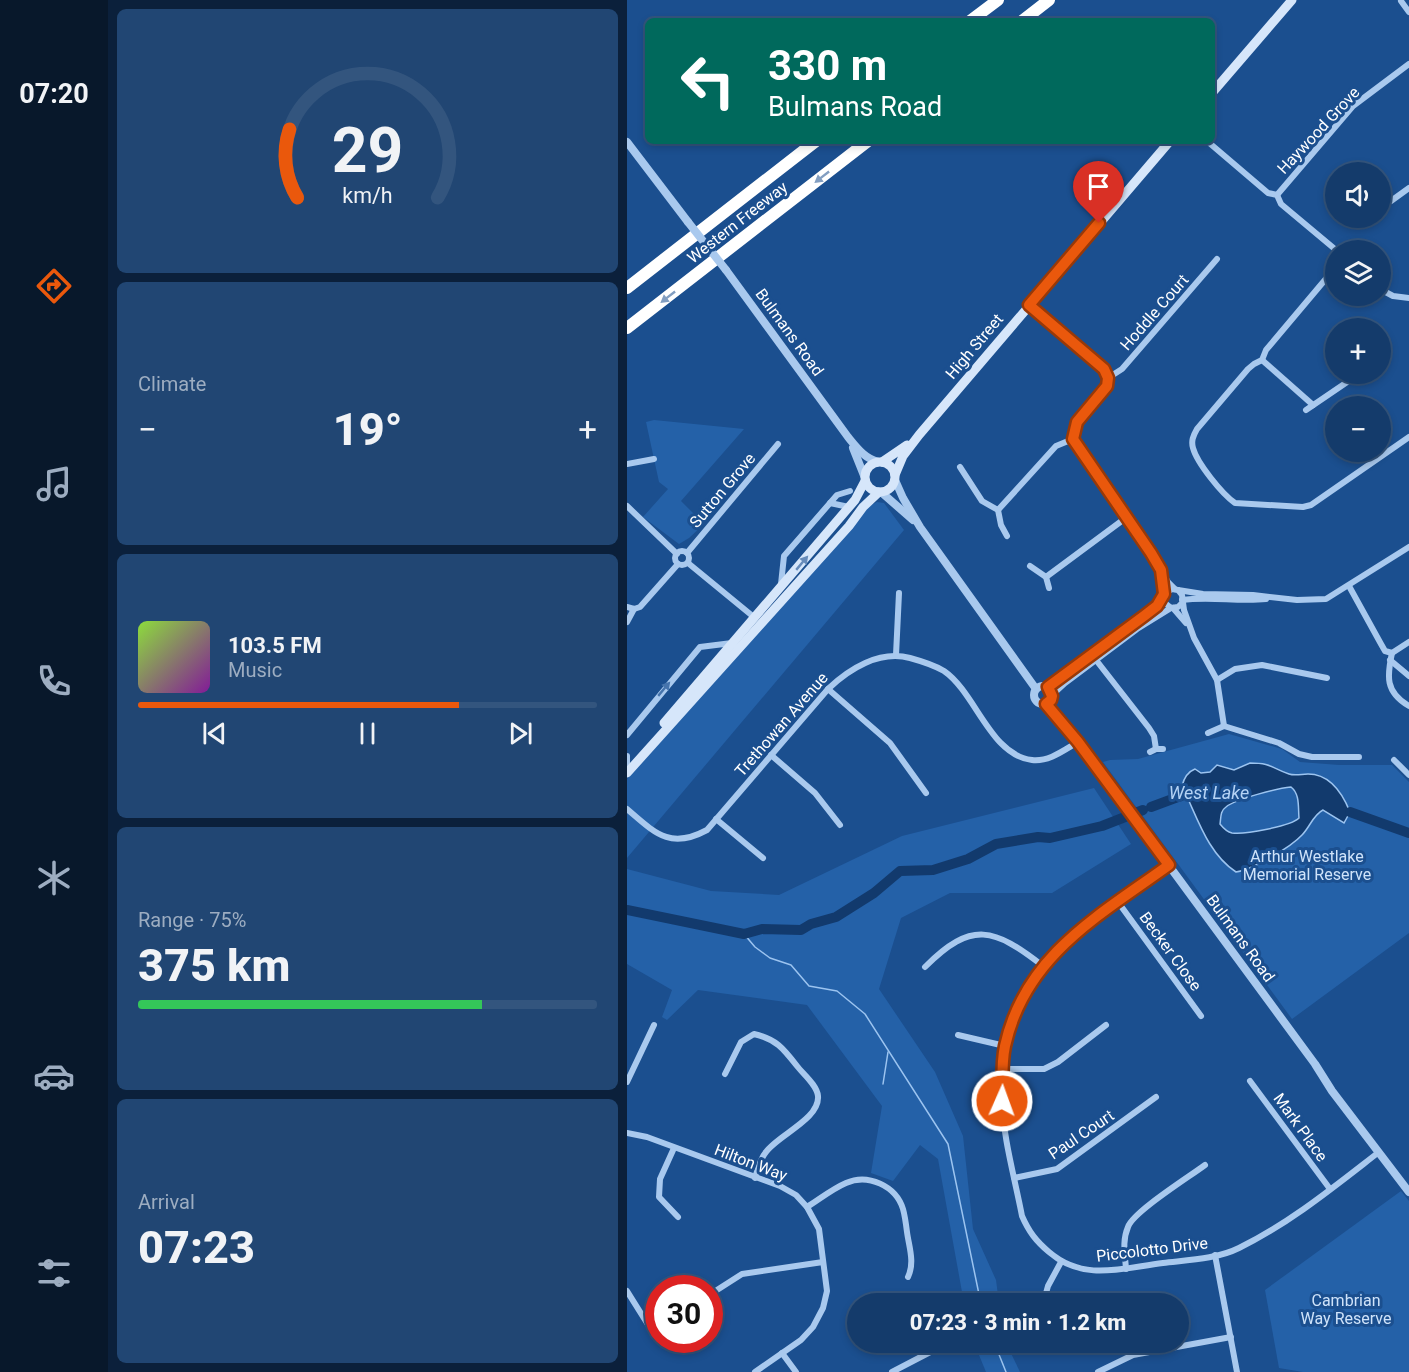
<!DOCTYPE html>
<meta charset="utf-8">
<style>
body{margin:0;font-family:Roboto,sans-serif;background:#214673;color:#f1f3f6;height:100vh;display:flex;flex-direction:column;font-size:22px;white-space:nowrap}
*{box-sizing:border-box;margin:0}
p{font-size:20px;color:#9dadc1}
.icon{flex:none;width:33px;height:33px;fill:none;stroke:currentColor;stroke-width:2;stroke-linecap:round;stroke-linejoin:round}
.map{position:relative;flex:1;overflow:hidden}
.panel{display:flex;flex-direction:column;gap:9px;padding:9px;background:#0b203b;width:519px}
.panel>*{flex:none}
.banner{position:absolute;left:18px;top:18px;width:570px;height:126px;border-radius:9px;box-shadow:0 3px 9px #0003,0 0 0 2px #33557e;background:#00695c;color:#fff;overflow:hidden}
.fabs{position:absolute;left:698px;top:162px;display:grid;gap:12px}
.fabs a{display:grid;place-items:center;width:66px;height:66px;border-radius:50%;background:#143b6b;box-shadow:0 3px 9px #0003,0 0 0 2px #33557e;font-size:30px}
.speed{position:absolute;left:18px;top:1275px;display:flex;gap:12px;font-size:30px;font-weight:700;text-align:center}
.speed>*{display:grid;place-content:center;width:78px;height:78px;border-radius:50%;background:#143b6b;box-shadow:0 3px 9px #0003,0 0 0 2px #33557e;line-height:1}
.speed .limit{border:9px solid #d22;background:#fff;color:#111}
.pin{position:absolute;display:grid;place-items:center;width:51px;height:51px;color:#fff;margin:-62px -26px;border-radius:50% 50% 50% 0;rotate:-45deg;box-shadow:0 0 6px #0007}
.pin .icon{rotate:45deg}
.me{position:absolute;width:66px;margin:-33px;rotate:2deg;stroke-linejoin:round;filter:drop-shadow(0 0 4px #0008)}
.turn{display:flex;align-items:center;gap:21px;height:126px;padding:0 24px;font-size:27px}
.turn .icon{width:78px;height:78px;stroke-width:2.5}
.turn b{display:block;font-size:42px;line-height:51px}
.big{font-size:45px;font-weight:800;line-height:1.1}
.panel .tile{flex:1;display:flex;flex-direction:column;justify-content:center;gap:9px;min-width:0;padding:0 21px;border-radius:9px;background:#214673}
.panel .dial{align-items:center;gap:0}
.dial svg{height:156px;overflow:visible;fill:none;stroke:#33557e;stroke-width:7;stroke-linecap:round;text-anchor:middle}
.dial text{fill:#f1f3f6;stroke:none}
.song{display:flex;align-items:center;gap:18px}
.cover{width:72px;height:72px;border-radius:9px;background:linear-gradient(135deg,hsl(90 70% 55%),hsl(290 70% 35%))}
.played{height:6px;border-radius:3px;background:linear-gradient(90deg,#ea580c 70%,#33557e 70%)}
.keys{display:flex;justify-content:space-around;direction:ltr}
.heat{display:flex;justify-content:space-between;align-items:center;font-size:33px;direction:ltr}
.charge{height:9px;border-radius:4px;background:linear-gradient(90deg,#34c759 75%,#33557e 0)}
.trip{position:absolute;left:220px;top:1293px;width:342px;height:60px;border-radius:30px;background:#143b6b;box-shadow:0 3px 9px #0003,0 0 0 2px #33557e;font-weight:800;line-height:60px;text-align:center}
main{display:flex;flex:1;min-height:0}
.tabs{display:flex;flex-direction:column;width:108px;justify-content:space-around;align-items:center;background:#08182b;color:#9dadc1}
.tabs .icon{width:42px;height:42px}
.tabs .current{color:#ea580c}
.tabs b{font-size:27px;color:#f1f3f6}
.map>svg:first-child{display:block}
.green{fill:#2461a8}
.water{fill:#123a6d;stroke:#9cc4f0;stroke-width:1.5;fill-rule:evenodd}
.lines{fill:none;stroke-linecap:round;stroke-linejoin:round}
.stream{stroke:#9cc4f0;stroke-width:1.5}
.river{stroke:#123a6d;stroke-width:10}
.minor{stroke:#a9c9ee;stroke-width:6}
.tertiary{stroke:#a9c9ee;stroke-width:8}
.secondary{stroke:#d6e6fa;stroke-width:9}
.motorway{stroke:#fff;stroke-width:12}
.tertiary-bridge{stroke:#a9c9ee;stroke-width:8}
.oneway{fill:#829ec1}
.oneway2{fill:#668bba}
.oneway3{fill:#4674ac}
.route-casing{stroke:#983908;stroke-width:15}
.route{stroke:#ea580c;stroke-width:10}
.labels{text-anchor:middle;stroke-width:6;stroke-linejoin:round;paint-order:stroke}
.street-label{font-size:16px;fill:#fff;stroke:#1b4f8f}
.park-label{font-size:16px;fill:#cfe3fa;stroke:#1b4f8f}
.water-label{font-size:18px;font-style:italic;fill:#b5d3f5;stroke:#1b4f8f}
</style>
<main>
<nav class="tabs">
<b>07:20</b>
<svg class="icon current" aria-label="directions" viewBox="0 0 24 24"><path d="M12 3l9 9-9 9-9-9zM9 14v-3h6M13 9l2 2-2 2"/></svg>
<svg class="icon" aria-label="music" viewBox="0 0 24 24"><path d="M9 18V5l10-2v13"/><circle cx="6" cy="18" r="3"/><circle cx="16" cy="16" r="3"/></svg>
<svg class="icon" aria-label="phone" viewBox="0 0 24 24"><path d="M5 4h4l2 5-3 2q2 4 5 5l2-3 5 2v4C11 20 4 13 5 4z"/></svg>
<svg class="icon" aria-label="climate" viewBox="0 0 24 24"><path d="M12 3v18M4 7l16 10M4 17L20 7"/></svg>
<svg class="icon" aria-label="car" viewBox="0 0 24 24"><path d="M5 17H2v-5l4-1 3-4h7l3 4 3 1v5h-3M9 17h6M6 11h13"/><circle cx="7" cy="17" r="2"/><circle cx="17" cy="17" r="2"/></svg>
<svg class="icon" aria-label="filters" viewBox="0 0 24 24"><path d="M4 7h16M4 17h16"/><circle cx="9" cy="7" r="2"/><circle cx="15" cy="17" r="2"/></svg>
</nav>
<section class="panel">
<div class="tile dial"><svg viewBox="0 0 100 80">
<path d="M14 69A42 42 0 1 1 86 69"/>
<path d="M14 69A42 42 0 0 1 10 34" stroke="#ea580c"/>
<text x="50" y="56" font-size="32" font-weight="700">29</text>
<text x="50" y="72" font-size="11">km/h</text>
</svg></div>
<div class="tile"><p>Climate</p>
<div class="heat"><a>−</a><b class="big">19°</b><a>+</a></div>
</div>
<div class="tile">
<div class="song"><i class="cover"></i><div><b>103.5 FM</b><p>Music</p></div></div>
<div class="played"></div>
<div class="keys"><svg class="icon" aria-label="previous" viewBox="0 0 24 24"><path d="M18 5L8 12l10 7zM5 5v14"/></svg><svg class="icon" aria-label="pause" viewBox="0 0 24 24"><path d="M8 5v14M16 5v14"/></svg><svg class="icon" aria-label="next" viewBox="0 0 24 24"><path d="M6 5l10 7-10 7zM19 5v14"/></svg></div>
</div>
<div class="tile"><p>Range · 75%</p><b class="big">375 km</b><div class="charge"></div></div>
<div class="tile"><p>Arrival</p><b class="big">07:23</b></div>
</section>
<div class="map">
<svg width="782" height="1372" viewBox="0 0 782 1372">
<rect width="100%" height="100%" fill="#1b4f8f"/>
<g class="green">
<polygon points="27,420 117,429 54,501 77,524 62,538 52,544 16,517 41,489 32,482 19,422"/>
<polygon points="250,502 257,503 277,530 0,858 0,779 242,506"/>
<polygon points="602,734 655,749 673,762 712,765 765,765 782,782 782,933 665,1019 476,762 483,760 511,759"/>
<polygon points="467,788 504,844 425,893 323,893 274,918 252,989 308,1072 336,1136 346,1229 369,1280 372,1303 337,1303 311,1159 293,1145 266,1181 244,1173 255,1106 180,1005 71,990 40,1020 35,1017 45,990 0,964 0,869 84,891 152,895 275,836"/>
<polygon points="774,1191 782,1201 782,1372 676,1372 652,1368 638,1290"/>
<polygon points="347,1343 379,1343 393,1372 359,1372"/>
</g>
<path class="water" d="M623,763c22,0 21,5 39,11 6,2 13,0 19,0 22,0 34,18 42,38l-6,11 -21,-13c-10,5 -13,17 -21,25 -11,12 -50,35 -66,37 -29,-19 -39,-56 -54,-86 2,-8 5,-14 13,-17l6,4 9,-1 7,-7 17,5zM664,787c9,7 7,20 8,31 -8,8 -55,17 -67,15 -5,-1 -8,-4 -12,-9 1,-6 0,-13 6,-17 9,-8 53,-19 65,-20z"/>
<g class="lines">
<g class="stream">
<polyline points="117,934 128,947 143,958 164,965 182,986 210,991 238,1014 321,1144 354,1304"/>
<polyline points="256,1084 261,1052"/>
<polyline points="367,1342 379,1372"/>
</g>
<g class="river">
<polyline points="524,807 559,794"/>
<polyline points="723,812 782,833"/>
<polyline points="0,910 117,934 135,929 174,930 184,924 209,917 247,893 273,871 306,870 341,859 369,844 411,837 423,838 475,826 516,810"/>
</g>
<g class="minor">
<polyline points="774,1 782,12"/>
<polyline points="580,141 641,193 650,195 654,204 709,250"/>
<polyline points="650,195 726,106 782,64"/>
<polyline points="764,201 782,188"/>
<path d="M708,268l-69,82 -4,10 -8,4 -6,5 -51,60c-4,7 -6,12 -4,19 4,15 29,46 42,55l68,4 8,-2 98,-68"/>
<polyline points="753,289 766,296 782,298"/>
<polyline points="402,305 477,369 481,378 480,386 450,422 446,439 516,540 541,582 548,589"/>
<polyline points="635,360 686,405"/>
<polyline points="481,378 495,369 590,259"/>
<polyline points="679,410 729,376"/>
<polyline points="0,464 27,459"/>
<polyline points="333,467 355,501 371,510 374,525 380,536"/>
<polyline points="203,503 222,507"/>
<polyline points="0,506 50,554"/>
<polyline points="371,510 429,446 446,439"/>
<circle cx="55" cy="558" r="7"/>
<polyline points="60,553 151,444"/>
<polyline points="61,563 128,618"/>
<polyline points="403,566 419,577 422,588"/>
<polyline points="419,577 500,517"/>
<polyline points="154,584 157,556 210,495 223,491"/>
<polyline points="722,586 754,644 758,651 765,653"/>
<polyline points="551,590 576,594 626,595 670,600 699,599 782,547"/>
<path d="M555,600c28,-4 56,2 84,-1"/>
<polyline points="555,603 551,607 544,608 538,603 537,594 545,589 551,590 555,595 557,610 567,638 590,680 597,726"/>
<polyline points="0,607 7,609 13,607 51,564"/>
<polyline points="546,608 559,623"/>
<polyline points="0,622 7,609"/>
<path d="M765,653c-5,23 -7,39 17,53"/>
<polyline points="765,653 782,642"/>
<polyline points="269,655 272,593"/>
<polyline points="469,660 522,728 527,736 529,749"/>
<polyline points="763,660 782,676"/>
<polyline points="590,680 608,669 635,665 700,678"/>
<polyline points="421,687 517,617 529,606 537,596"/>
<polyline points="201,689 263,743 299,793"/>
<polyline points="425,695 438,683 510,629 544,608"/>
<polyline points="581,733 597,726 652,743 672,754 685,757 732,757"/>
<polyline points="0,735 73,647 105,643"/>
<polyline points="523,752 529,749 536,749"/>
<polyline points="144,755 188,793 213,825"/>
<polyline points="0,756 0,766"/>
<polyline points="767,760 782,775"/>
<path d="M0,809c28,24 43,41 80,21l121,-141c21,-20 51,-39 82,-31 11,3 24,7 34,13 32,22 46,84 88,89 17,2 32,-10 46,-18"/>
<polyline points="89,819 136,858"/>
<path d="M542,865c-33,23 -68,46 -99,73 -48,40 -70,100 -68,162 1,38 13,79 20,116 7,16 14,25 27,36 35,30 73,16 114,11 25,-3 54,-4 76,-15 51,-25 96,-62 140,-96"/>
<polyline points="491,902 574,1016"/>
<path d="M298,967c47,-47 69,-39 118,-1"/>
<polyline points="331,1035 378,1046"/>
<polyline points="376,1069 417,1069 431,1062 479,1025"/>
<path d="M98,1074l16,-32 13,-8c22,5 29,14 43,32 6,8 20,19 21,30 2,23 -40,39 -52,56 -6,7 -8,17 -11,26"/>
<polyline points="623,1081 703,1189"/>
<polyline points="0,1082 27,1025"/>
<polyline points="0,1133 20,1137 153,1186 169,1195 180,1207 192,1229 200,1291 196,1308 186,1327 174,1340 128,1372"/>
<polyline points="47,1148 33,1179 32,1197 51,1217"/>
<polyline points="387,1178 430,1169 529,1097"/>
<path d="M180,1207c13,-8 25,-18 39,-24 22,-10 50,3 57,26 2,7 3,15 4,23 2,15 8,30 1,45"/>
<polyline points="588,1255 610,1372"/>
<path d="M499,1269c-1,-15 -4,-28 2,-42 5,-15 61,-50 77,-62"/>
<polyline points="90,1290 115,1274 196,1262"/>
<polyline points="0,1291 25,1331"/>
<polyline points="416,1304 421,1286 434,1262"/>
<polyline points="155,1353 169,1372"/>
<polyline points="265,1372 311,1348"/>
<polyline points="471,1372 506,1355 604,1337"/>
</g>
<g class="tertiary">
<polyline points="0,142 61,222"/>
<path d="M99,270l122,167c9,11 17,22 31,25"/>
<polyline points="226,448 238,478"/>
<polyline points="268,480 276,498 293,527 409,689"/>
<polyline points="254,492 286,520"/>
<circle cx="416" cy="695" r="9"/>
<polyline points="419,704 451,742 688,1064 705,1091 782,1192"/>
</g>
<g class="secondary">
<polyline points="585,93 665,0"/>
<circle cx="253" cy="477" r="15"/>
<polyline points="255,462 280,445"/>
<polyline points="268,475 276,456 292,435 543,141"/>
<polyline points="37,723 228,500 238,481"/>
<polyline points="0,773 222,526 236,507 252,492"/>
</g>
<g class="motorway">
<polyline points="343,21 371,0"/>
<polyline points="395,21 422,0"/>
<polyline points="0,288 189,141"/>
<polyline points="0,328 241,141"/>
</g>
<polyline class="tertiary-bridge" points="61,222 99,270"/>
</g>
<defs><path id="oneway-solid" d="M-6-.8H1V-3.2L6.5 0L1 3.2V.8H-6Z" transform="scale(1.5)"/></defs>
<g class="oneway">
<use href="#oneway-solid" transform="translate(195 177) rotate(142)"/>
<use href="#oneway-solid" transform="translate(41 297) rotate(142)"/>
</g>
<use class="oneway2" href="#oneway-solid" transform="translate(175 563) rotate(-50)"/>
<use class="oneway3" href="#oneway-solid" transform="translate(37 689) rotate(-50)"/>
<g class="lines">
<defs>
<path id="route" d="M375,1101c1,-18 -1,-37 3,-55 20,-91 95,-131 164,-181l-91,-123 -32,-38 5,-4 1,-4 -4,-9 96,-71 13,-10 7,-12 -3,-24 -10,-17 -78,-114 4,-17 30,-36 1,-8 -4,-9 -75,-64 70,-82"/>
</defs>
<use href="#route" class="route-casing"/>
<use href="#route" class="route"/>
</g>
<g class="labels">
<g class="street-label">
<text transform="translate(691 130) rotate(-47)" y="6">Haywood Grove</text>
<text transform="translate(110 222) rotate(-38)" y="6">Western Freeway</text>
<text transform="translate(527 312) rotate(-49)" y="6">Hoddle Court</text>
<text transform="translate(163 332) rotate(54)" y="6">Bulmans Road</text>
<text transform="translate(347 346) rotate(-50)" y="6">High Street</text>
<text transform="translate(95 490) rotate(-50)" y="6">Sutton Grove</text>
<text transform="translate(154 724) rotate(-49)" y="6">Trethowan Avenue</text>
<text transform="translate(614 938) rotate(54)" y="6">Bulmans Road</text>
<text transform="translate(544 951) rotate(54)" y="6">Becker Close</text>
<text transform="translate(674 1127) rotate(54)" y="6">Mark Place</text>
<text transform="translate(454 1134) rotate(-34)" y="6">Paul Court</text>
<text transform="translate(124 1162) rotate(21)" y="6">Hilton Way</text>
<text transform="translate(525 1249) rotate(-7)" y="6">Piccolotto Drive</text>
</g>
<g class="park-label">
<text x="680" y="862">Arthur Westlake<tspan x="680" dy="18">Memorial Reserve</tspan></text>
<text x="719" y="1306">Cambrian<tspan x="719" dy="18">Way Reserve</tspan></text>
</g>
<g class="water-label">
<text x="582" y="799">West Lake</text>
</g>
</g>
</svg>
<div class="fabs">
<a><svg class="icon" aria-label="sound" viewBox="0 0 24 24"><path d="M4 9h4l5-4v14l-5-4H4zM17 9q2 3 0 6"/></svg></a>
<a><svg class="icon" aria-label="layers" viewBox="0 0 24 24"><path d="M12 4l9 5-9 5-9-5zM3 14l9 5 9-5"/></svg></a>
<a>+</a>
<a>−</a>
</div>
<div class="speed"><div class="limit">30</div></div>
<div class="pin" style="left:472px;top:223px;background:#d93025"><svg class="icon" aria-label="arrive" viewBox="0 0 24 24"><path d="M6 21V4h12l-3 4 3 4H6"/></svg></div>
<svg class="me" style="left:375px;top:1101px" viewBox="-20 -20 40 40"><circle r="17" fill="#ea580c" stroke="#fff" stroke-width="3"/><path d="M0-11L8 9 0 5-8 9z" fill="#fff"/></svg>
<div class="trip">07:23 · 3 min · 1.2 km</div>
<div class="banner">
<div class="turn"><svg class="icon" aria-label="left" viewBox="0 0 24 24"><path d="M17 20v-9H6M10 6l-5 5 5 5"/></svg><div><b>330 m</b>Bulmans Road</div></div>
</div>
</div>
</main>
